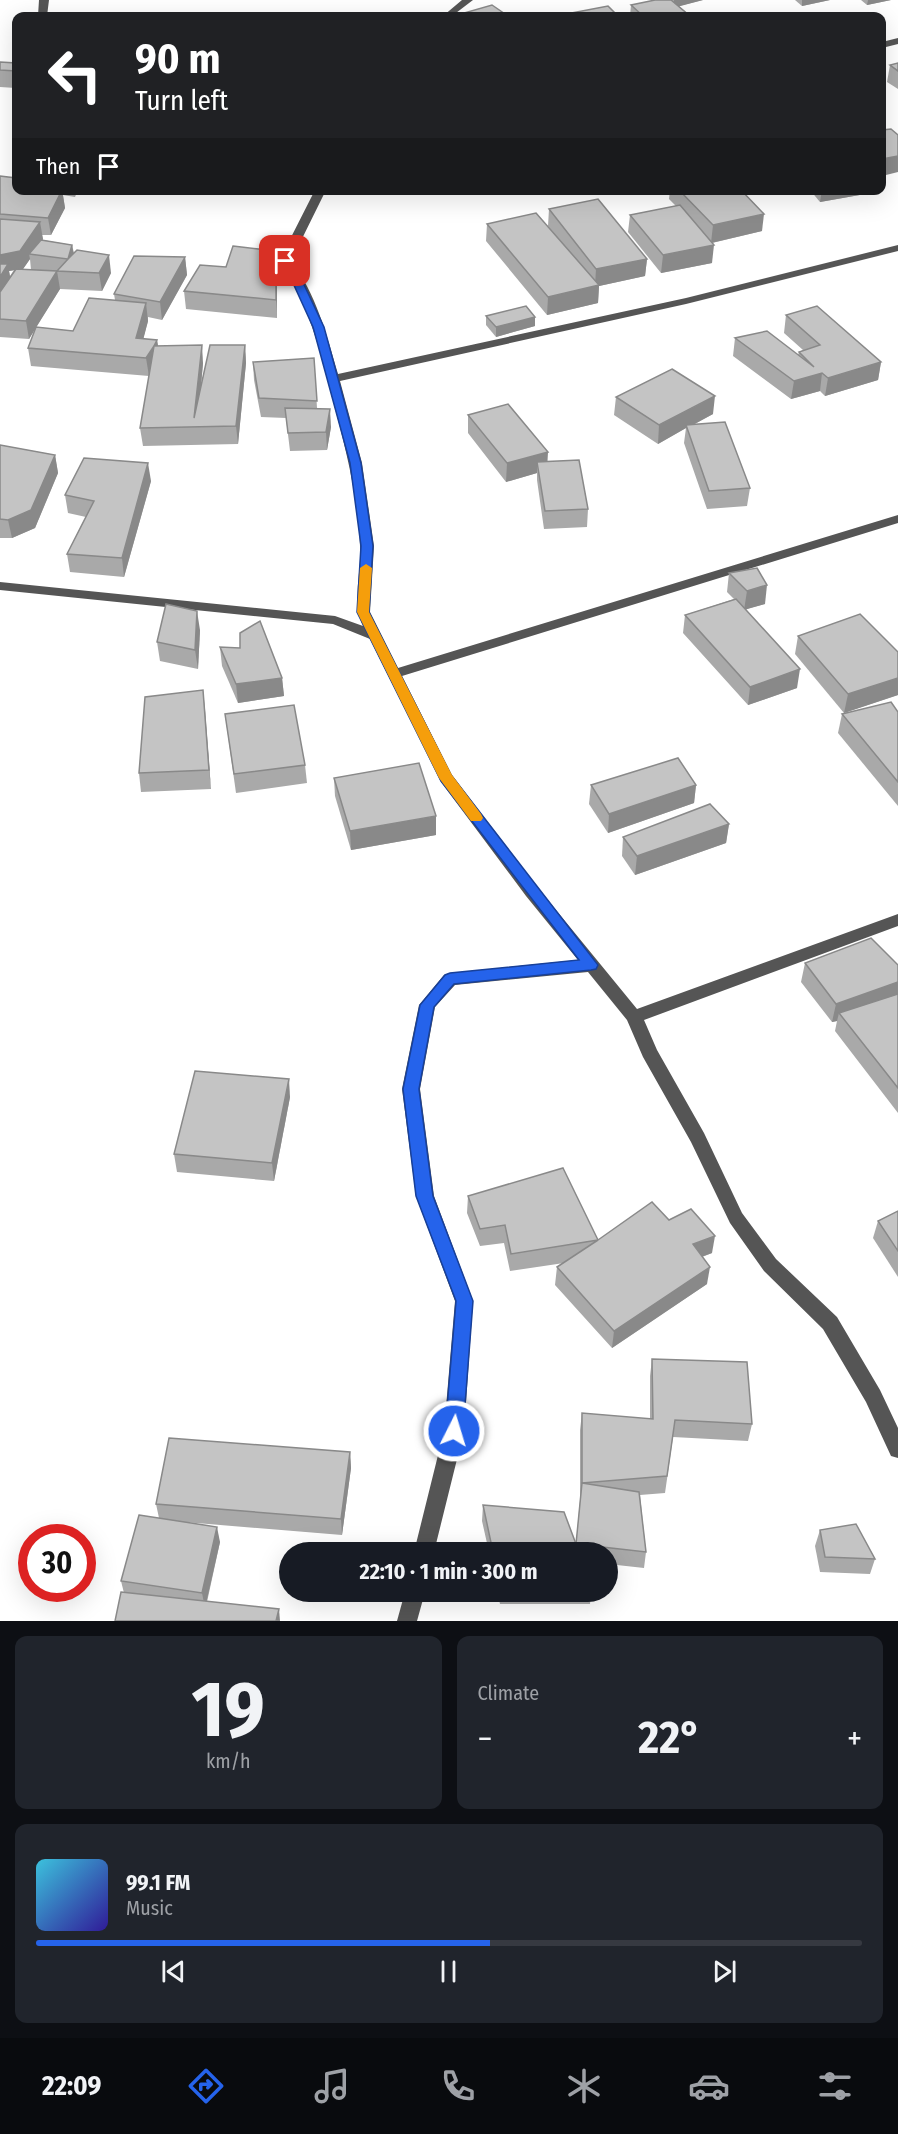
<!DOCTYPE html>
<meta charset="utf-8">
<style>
body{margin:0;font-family:"Fira Sans Condensed",sans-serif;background:#20242c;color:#f1f3f6;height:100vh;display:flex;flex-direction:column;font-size:22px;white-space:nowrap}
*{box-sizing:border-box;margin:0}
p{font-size:20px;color:#9ea1a6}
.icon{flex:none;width:33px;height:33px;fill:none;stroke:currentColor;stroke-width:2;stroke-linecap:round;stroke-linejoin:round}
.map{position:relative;height:1621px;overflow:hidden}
.side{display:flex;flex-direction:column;gap:15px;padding:15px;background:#0d0f14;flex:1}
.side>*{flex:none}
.top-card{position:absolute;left:12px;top:12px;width:874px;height:183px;border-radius:12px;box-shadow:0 6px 24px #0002;background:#202124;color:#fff;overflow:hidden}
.speed{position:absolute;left:18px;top:1524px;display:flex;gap:12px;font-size:30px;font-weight:700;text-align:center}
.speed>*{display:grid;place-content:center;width:78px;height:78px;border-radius:50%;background:#171b24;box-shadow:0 6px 24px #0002;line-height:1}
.speed .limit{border:9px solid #d22;background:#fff;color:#111}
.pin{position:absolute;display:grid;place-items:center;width:51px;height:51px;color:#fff;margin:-26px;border-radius:12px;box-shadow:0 3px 9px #0006}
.me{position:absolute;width:66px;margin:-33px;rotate:5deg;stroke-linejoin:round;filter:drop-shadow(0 0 4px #0008)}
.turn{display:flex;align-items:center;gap:21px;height:126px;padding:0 24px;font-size:27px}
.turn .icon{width:78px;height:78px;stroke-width:2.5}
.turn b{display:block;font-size:42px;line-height:51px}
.then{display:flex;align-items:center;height:57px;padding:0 24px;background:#0003;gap:12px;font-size:22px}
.big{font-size:45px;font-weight:700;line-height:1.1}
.side .card{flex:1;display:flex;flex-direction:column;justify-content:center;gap:9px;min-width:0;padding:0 21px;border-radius:12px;background:#20242c}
.side .dial{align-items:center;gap:0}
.dial b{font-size:78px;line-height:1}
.song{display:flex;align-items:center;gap:18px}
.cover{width:72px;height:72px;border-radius:9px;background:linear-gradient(135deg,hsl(190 70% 55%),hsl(250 70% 35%))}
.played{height:6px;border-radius:3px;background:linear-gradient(90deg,#2563eb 55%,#363941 55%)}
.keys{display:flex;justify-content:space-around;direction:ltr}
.heat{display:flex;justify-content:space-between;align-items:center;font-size:33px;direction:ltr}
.side .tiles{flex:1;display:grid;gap:15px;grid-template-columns:1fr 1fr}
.card:last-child{grid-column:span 2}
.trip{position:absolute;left:279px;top:1542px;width:339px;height:60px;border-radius:30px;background:#171b24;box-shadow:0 6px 24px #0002;font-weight:700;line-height:60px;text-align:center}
.menu{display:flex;height:96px;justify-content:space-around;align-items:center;background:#090b0e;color:#9ea1a6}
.menu .icon{width:42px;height:42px}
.menu .active{color:#2563eb}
.menu b{font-size:27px;color:#f1f3f6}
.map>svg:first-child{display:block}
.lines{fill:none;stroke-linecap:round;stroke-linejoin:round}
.minor{fill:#555;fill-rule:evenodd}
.wall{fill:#a9a9a9;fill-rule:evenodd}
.shaded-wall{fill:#898989}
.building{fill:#c4c4c4;stroke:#898989;stroke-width:1.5}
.route{fill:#2563eb;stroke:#184099;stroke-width:1.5}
.slow{fill:#f59e0b}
</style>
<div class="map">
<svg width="898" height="1621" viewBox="0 0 898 1621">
<rect width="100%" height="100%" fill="#fff"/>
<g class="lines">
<g class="minor">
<polygon points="39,0 49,0 47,16 38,16"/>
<polygon points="462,0 473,0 452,16 443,16"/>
<polygon points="898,38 898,44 882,48 882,42"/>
<path d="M315,190h11l-35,71c25,32 36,75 47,113l348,-76 212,-53v6l-212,53 -346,77 22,82 12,83 -4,66 28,56 500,-153v8l-496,153 50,99 86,113 99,121 261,-95v12l-254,94 13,30 47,83 38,80 34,46 61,58 43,73 18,38v30l-7,-2 -25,-54 -43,-73 -59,-58 -34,-48 -39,-81 -48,-85 -16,-37 -39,-48 -133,13 -20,22 -15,82 14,107 39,105 -9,130 -30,121h-20l30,-121 11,-130 -39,-105 -14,-107 17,-84 25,-30 6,-2 128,-13 -52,-64 -85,-114 -71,-143 -37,-15 -333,-34v-8l335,34 28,10c-12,-25 -1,-53 -3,-80 -2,-51 -15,-100 -28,-149 -12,-47 -24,-96 -53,-136z"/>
<polygon points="405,1592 425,1592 417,1621 397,1621"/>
</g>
</g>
<g class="wall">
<polygon points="655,0 703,0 679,6 690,16 630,16 631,5"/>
<polygon points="795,0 830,0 802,6"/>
<polygon points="861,0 891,0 867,5"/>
<polygon points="0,62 16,63 16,88 0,87"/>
<polygon points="898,63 898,89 887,82 890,65"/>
<path d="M0,176l16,14h62l-3,7 -12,-2 2,13 -14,27h-9l1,5 29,5 2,8 37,20 -9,18 -42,-2 -3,-14 3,14 -24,38 37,4 42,-31 -1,-6 71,-37 2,18 -25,45 -14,-3v4l-5,18 14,1 1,6 45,17 -2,24 44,-42 1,18 -8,81 -95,2 -3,-18 9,-52 -118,-10 -3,-18 7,-19 -6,10 -29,-2zM30,259l1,11 -8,-1zM14,270l-4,6 -1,-5z"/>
<polygon points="670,190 741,190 762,231 712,243 712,263 661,273 628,232 630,215 676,206 669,199"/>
<polygon points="810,190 871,190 871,193 820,202"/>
<polygon points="549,209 647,259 645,276 599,286 598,303 547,315 486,241 487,224 554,234 548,226"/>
<polygon points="226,267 268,268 267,272 276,272 277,318 186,309 184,291"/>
<polygon points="786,315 881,362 878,380 825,396 820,391 791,399 733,356 735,338 798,355 799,352 803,350 784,333"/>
<polygon points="486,316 535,317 535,326 496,337 486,325"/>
<polygon points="314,358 317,408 331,427 327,450 290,451 286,418 261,417 254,380 253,362"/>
<polygon points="616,397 713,414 693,425 750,488 747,506 707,509 684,443 686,428 658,444 614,415"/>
<polygon points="468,415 547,462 588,509 587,527 544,529 537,480 537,473 506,482 468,433"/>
<polygon points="0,445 55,455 58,473 35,528 12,538 0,538"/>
<polygon points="151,481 124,577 70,572 67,554 86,517 68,513 65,495"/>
<polygon points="729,573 765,604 746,609 797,688 748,705 683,633 685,615 734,599 727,592"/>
<polygon points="200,630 198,669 160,661 157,642"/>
<polygon points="798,636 898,652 898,695 844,713 795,654"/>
<polygon points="220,647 282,678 284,696 238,703 222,666"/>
<polygon points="203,690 211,789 141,792 139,773"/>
<polygon points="898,712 898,806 838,733 842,714"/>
<polygon points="225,714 305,765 307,783 236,793"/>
<polygon points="334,778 436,835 351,850 335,796"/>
<polygon points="591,785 696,785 694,803 608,833 589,804"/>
<polygon points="729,824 726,843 635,875 622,856 623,837"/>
<polygon points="805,963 898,965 898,1113 835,1031 837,1021 832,1022 801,982"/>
<polygon points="290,1097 274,1181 177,1172 174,1154"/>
<polygon points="468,1196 598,1240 669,1220 712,1253 702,1257 707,1284 612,1348 555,1285 557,1267 564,1263 510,1271 504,1243 480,1246 467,1213"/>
<polygon points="898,1211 898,1277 873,1238 878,1221"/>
<polygon points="652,1359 752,1424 748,1441 673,1437 665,1493 640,1495 646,1552 644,1568 608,1564 608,1552 489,1552 482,1521 483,1505 576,1544 580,1500 580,1430 582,1413 650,1419 650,1376"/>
<polygon points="350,1452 351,1468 342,1535 184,1522 220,1542 207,1602 124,1593 121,1581 159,1518 156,1504"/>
<polygon points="820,1530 875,1559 870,1574 820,1572 815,1546"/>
<polygon points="497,1592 591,1592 590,1604 500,1604"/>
</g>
<g class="shaded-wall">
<polygon points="674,0 703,0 673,8"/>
<polygon points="802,0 830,0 802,6"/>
<polygon points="868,0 891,0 867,5"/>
<polygon points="898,156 898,172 882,176 882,159"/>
<polygon points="62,190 65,208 51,235 48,218"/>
<polygon points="822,190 871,190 871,193 820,202"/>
<polygon points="764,214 762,231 711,243 713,225"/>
<polygon points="40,222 43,239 33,254 29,254 30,259 23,269 9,271 11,282 0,300 0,255"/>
<polygon points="72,245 75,262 68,259"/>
<polygon points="714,245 712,263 661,273 663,255"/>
<polygon points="267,250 268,268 263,289 262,271"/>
<polygon points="109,255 111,273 102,291 99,273"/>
<polygon points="185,257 187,275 162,320 160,302"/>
<polygon points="647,259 645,276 599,286 598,303 547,315 548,297 595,286 596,269"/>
<polygon points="57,271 60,289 29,339 26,321"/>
<polygon points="276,272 277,290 277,318 276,300"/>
<polygon points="146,303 148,321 139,356 136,338"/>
<polygon points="535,317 535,326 496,337 496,327"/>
<polygon points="157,340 160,358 149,376 146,358"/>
<polygon points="202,345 203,363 197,427 194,418"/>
<polygon points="245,345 246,363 238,444 236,426"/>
<polygon points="881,362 878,380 825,396 828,378"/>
<polygon points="822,373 820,391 791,399 794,381"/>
<polygon points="715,396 713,414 687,428 686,425 686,428 658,444 659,425"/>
<polygon points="330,409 331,427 327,450 326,432"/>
<polygon points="548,452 547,470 537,462 537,473 506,482 507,463"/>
<polygon points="55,455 58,473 35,528 12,538 8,520"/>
<polygon points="148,463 151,481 124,577 122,558"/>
<polygon points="767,585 765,604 744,610 747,591"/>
<polygon points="197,611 200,630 198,669 195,650"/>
<polygon points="800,669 797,688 748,705 750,687"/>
<polygon points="282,678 284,696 238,703 236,684"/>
<polygon points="898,678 898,695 844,713 848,694"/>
<polygon points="203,690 205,709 211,789 209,770"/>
<polygon points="696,785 694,803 608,833 609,814"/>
<polygon points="436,816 436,835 351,850 350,831"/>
<polygon points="729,824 726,843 635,875 637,856"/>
<polygon points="898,982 898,998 839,1013 837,1021 832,1022 836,1004"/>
<polygon points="289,1079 290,1097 274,1181 272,1163"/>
<polygon points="715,1236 712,1253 690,1261 693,1244"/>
<polygon points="710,1267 707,1284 612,1348 614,1331"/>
<polygon points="350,1452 351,1468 342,1535 341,1519"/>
<polygon points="217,1527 220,1542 205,1608 202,1593"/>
<polygon points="279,1609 280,1621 276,1621"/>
</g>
<g class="building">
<polygon points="655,0 671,0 690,16 643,16 631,5"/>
<polygon points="492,5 508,16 460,16 457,15"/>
<polygon points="608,6 618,16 562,16 561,15"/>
<polygon points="0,62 16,63 16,71 0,70"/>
<polygon points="898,63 898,71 890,65"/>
<polygon points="891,129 898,135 898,156 882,159 882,130"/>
<polygon points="0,176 16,178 16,190 62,190 48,218 0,214"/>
<polygon points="679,190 741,190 764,214 713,225"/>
<polygon points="598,199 647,259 596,269 549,209"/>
<polygon points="680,205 714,245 663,255 630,215"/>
<polygon points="536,213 599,285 548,297 487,224"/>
<polygon points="0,219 40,222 20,251 0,255"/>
<polygon points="41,240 72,245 68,259 77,250 109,255 99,273 57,271 68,259 29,254"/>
<polygon points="233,246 267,250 262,271 276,272 276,300 184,291 200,265 226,267"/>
<polygon points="134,256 185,257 160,302 114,294"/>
<polygon points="0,264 8,264 0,277"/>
<polygon points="16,269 57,271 26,321 0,319 0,292"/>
<polygon points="89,298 146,303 136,338 157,340 154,346 202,345 194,418 210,345 245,345 236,426 140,428 154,346 146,358 28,348 36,327 73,331"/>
<polygon points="526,306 535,317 496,327 486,316"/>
<polygon points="817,306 881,362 828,378 822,373 794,381 735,338 767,331 814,367 799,352 820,345 786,315"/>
<polygon points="314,358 317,401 259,398 253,362"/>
<polygon points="672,369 715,396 659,425 616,397"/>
<polygon points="508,404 548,452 507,463 468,415"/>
<polygon points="285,408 330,409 326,432 288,433"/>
<polygon points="725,422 750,488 709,491 686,425"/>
<polygon points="0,445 55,455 31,510 8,520 0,519"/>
<polygon points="84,458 148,463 122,558 67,554 94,501 65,495"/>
<polygon points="579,460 588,509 545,511 537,462"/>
<polygon points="757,568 767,585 747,591 729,573"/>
<polygon points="736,599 800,669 750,687 685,615"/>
<polygon points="166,604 197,611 195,650 157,642"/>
<polygon points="860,614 898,652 898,678 848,694 798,636"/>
<polygon points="260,621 282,678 236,684 220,647 240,648 240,633"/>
<polygon points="203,690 209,770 139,773 145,697"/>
<polygon points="891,702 898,712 898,782 842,714"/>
<polygon points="294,705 305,765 234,774 225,714"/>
<polygon points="678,758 696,785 609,814 591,785"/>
<polygon points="419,763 436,816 350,831 334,778"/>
<polygon points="710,804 729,824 637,856 623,837"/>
<polygon points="871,938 898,965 898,982 836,1004 805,963"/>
<polygon points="898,994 898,1088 839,1013"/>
<polygon points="195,1071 289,1079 272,1163 174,1154"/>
<polygon points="563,1168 598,1240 652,1202 669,1220 691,1209 715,1236 693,1244 710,1267 614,1331 557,1267 598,1240 511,1254 505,1225 480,1229 468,1196"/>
<polygon points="898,1211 898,1251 878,1221"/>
<polygon points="652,1359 747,1362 752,1424 675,1420 667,1476 582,1483 582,1413 653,1419"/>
<polygon points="169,1438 350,1452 341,1519 156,1504"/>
<polygon points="582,1483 639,1492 646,1552 576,1544"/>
<polygon points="483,1505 564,1512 579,1552 493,1552"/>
<polygon points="139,1515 217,1527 202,1593 121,1581"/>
<polygon points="856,1524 875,1559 825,1557 820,1530"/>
<polygon points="121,1592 279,1609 276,1621 115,1621"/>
</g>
<polygon class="route" points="281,259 288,259 297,270 324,327 361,463 373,546 369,612 451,775 598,965 596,969 591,970 454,984 434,1007 419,1089 433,1196 473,1301 463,1431 460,1437 454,1439 447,1437 445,1431 456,1301 416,1196 403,1089 420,1005 445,975 450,973 579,960 441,781 357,612 361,546 350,463 313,327 287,270 280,261"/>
<polygon class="slow" points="366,564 372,568 369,612 452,775 481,814 483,818 481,821 471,821 439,778 357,612 360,568"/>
</svg>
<div class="speed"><div class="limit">30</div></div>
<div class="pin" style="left:285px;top:261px;background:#d93025"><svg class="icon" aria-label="arrive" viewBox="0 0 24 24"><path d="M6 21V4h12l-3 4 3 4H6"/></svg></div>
<svg class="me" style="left:454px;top:1431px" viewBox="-20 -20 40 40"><circle r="17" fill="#2563eb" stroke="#fff" stroke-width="3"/><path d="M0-11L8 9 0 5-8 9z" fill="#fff"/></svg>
<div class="trip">22:10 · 1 min · 300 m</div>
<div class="top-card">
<div class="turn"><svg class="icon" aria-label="left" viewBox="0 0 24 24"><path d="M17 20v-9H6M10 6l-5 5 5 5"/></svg><div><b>90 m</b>Turn left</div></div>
<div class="then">Then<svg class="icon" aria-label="arrive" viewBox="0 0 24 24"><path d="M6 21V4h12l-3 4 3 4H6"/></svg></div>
</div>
</div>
<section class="side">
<div class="tiles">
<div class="card dial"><b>19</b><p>km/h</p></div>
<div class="card"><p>Climate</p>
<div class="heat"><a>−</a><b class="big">22°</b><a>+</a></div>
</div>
<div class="card">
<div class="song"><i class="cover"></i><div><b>99.1 FM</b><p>Music</p></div></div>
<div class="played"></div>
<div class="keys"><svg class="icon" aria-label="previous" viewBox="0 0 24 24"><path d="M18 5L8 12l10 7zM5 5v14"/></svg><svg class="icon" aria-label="pause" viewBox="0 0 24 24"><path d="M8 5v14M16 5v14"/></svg><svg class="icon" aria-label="next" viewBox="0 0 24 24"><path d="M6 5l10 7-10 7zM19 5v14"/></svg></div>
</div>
</div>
</section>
<nav class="menu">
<b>22:09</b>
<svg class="icon active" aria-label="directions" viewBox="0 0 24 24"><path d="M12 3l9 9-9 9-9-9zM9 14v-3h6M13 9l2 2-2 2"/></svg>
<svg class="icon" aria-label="music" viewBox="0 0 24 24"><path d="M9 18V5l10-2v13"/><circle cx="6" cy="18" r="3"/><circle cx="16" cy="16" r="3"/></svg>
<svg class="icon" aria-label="phone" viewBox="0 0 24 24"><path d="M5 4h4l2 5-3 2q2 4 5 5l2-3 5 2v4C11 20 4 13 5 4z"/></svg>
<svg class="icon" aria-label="climate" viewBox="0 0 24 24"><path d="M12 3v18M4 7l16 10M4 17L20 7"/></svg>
<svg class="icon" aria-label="car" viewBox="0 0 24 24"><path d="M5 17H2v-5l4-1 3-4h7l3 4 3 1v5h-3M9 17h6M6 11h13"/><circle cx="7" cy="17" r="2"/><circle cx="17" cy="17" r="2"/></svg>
<svg class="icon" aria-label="filters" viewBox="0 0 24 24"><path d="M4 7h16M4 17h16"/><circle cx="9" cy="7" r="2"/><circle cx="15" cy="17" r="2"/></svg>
</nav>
